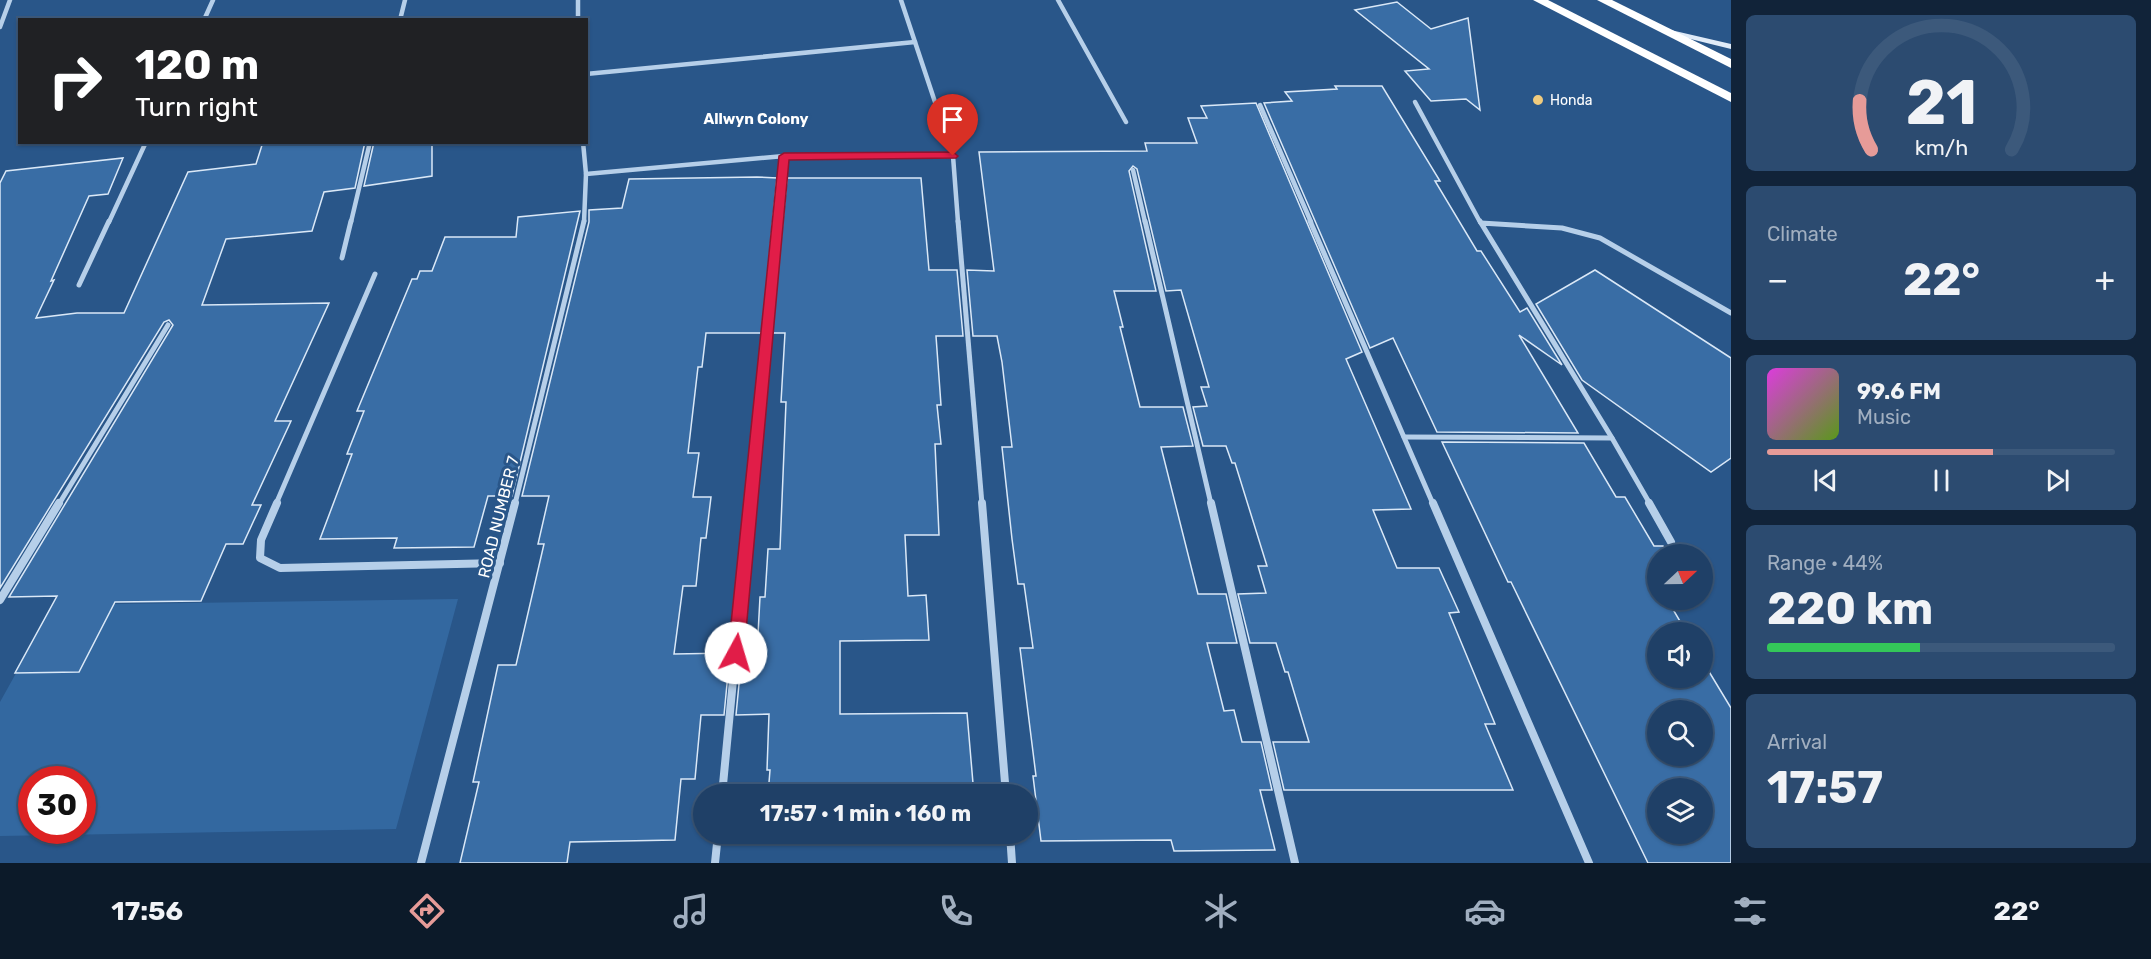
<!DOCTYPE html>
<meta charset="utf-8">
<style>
body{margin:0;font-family:Rubik,sans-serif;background:#2c4b70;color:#f1f3f6;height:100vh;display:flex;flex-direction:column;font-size:22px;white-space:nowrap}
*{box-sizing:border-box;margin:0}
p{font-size:20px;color:#a1afc0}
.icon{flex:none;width:33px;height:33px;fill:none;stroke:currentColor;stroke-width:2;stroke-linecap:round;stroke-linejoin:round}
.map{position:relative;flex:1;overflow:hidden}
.drawer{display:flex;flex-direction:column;gap:15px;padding:15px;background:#112339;width:420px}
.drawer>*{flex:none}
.guide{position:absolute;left:18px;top:18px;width:570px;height:126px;border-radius:0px;box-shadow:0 2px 4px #0004,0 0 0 2px #3c597b;background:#202124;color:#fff;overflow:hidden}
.needle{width:39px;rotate:68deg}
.fabs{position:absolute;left:1647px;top:544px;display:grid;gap:12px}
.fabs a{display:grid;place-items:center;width:66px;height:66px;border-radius:50%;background:#1f4067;box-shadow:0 2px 4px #0004,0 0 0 2px #3c597b;font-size:30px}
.speed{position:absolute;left:18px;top:766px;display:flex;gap:12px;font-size:30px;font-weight:700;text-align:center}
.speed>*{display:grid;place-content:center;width:78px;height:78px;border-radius:50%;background:#1f4067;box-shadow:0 2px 4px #0004,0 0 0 2px #3c597b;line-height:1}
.speed .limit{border:9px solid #d22;background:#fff;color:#111}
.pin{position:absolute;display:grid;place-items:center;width:51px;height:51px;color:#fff;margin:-62px -26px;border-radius:50% 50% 50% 0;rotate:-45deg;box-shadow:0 0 6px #0007}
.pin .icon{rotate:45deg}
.me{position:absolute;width:66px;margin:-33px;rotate:6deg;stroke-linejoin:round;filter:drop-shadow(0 0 4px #0008)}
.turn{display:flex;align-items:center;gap:21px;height:126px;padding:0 18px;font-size:27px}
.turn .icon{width:78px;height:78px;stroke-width:2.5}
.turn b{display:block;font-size:42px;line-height:51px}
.big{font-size:45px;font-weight:700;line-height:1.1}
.drawer .card{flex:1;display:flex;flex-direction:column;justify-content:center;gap:9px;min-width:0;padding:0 21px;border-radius:9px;background:#2c4b70}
.drawer .dial{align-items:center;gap:0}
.dial svg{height:156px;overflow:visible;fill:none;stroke:#3c597b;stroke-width:7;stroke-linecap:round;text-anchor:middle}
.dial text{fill:#f1f3f6;stroke:none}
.song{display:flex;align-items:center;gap:18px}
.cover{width:72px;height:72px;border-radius:9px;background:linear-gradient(135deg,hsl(300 70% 55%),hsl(90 70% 35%))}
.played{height:6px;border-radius:3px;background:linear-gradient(90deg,#e69b98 65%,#3c597b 65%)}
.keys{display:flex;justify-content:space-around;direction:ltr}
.heat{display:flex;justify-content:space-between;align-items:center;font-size:33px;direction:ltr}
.charge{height:9px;border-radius:4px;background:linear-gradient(90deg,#34c759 44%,#3c597b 0)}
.trip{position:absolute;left:693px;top:784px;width:345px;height:60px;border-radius:30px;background:#1f4067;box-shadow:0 2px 4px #0004,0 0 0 2px #3c597b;font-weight:700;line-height:60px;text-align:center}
.tab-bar{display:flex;height:96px;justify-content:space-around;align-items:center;background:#0c1a29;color:#a1afc0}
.tab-bar .icon{width:42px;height:42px}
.tab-bar .selected{color:#e69b98}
.tab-bar b{font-size:27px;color:#f1f3f6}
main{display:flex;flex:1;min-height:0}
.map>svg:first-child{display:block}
.green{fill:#3368a0;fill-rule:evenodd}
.building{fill:#396da5;stroke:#dae8f7;stroke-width:1.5;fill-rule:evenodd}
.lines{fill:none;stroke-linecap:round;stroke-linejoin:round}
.street-far2{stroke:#b6cfe9;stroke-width:4.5}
.street-far1{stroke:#b6cfe9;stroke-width:5}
.street{stroke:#b6cfe9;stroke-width:8}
.secondary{fill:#e0ebf8;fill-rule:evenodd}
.highway{fill:#fff;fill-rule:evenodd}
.route{fill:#e11d48;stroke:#92132f;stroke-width:1.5}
.poi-dot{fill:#f0cb7d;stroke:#295689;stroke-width:2}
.labels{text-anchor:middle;stroke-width:6;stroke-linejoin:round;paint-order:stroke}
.far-poi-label{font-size:14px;fill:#fff;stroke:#295689;text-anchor:start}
.far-neighbourhood-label{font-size:15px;font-weight:bold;fill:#fff;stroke:#295689}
.street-label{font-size:16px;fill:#fff;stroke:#295689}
</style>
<main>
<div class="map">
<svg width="1731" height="863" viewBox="0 0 1731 863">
<rect width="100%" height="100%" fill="#295689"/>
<path class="green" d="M458,599l-62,230 -396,7v-134l54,-97zM32,780h50v51h-50z"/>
<g class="building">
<polygon points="1397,2 1431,29 1468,18 1480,110 1466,99 1431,101 1405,71 1429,69 1355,10"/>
<polygon points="1335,86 1382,86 1440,181 1435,181 1477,251 1481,251 1520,312 1527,308 1562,365 1519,335 1578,433 1437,432 1393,338 1370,348 1264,103 1292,101 1285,92 1337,89"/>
<polygon points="1256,103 1362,352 1346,359 1411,509 1373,510 1397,568 1439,568 1459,612 1449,613 1495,724 1485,724 1513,790 1284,790 1273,742 1309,742 1288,672 1285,672 1276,643 1250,643 1238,594 1266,593 1258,566 1267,566 1235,463 1232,463 1226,446 1203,446 1193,407 1207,406 1201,387 1209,387 1181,290 1166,291 1137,169 1133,166 1129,171 1156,291 1114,291 1123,327 1120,327 1140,407 1183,407 1193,446 1161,447 1198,594 1226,594 1237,643 1207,643 1224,711 1234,710 1242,742 1261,742 1272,790 1260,790 1275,850 1174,851 1171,840 1041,841 1033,776 1036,776 1020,648 1033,648 1024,584 1018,584 1012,539 1002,447 1012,447 1002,362 997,336 973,336 967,270 994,271 979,152 1147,151 1145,143 1197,143 1188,118 1207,118 1201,106"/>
<polygon points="263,142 365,142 355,188 324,192 312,231 226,239 202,305 329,303 275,421 291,421 252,505 261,505 243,544 226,544 201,601 115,602 79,672 15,673 57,596 9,597 173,325 169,320 164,322 0,588 0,183 6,171 123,158 108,194 89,196 51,281 54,280 36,318 77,313 124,313 188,172 256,164"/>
<polygon points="374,142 432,142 432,176 364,186"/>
<polygon points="757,177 777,178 762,333 706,333 702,367 698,367 688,453 699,453 693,497 711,497 706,538 701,538 696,586 683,586 674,654 730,653 724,715 701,715 695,779 681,779 675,840 570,842 567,863 460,863 479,782 473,782 498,665 516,665 544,544 538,544 549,496 522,496 589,222 589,210 622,208 629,179"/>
<polygon points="787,178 921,178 929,270 957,270 963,336 936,336 941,405 937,405 941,444 935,444 939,535 905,535 908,596 926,595 929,640 840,641 840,714 967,713 974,795 768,795 770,770 767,770 769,714 736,715 742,653 757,653 760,597 765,597 768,549 780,549 786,402 781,402 785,333 772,333"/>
<polygon points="580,211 512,496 488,496 474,547 394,548 397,538 320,539 352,454 347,454 364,411 357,411 412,279 417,279 420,271 432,271 445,237 516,237 518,217"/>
<polygon points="1595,270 1731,358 1731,458 1711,472 1582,380 1536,304"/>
<path d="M1442,442l142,1 32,54h9l29,49h9l6,9h-11v45h39l-29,1 19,32h-29v45h44v-18l29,48v155h-83l-137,-281h-3zM1658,711h44v45h-44zM1658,789h44v45h-44z"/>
<polygon points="767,834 977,834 977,842 766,845"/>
</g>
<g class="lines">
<g class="street-far2">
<polyline points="578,0 578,20"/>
<polyline points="901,0 953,156 958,222"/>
<polyline points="1058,0 1126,122"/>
<polyline points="204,20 213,0"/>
<polyline points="400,20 405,0"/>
<polyline points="0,27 10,0"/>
<polyline points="586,74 915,42"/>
<polyline points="1415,102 1480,222"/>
<polyline points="1260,105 1311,222"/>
<polyline points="583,142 586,174 584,222"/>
<polyline points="1133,170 1145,222"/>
<polyline points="586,174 784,156 953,156"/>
<polyline points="109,222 146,142"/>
<polyline points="351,222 370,142"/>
<polyline points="778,222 784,156"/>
</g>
<g class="street-far1">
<polyline points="958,221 982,504"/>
<polyline points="1145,221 1211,504"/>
<polyline points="1310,221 1433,504"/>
<polyline points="1480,221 1481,223"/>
<polyline points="342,258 351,221"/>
<polyline points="79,285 109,221"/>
<polyline points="1404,437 1612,438"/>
<polyline points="59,504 168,325"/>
<polyline points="276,504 375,274"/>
<polyline points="515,504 584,221"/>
<polyline points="750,504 778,221"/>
<polyline points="1650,504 1612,438 1481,223 1562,228 1600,238 1731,313"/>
</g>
<g class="street">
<polyline points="277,503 261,540 260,558 280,568 500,563"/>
<polyline points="982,503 1006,795"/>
<polyline points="1211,503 1295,863"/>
<polyline points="1433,503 1589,863"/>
<polyline points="1649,503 1671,542"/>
<polyline points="0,600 59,503"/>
<polyline points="722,795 750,503"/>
<polyline points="1010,834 1012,863"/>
<polyline points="421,863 515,503"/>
<polyline points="715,863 718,834"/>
</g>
<polygon class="secondary" points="1662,28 1731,44 1731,49 1662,32"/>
<g class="highway">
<polygon points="1533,0 1548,0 1731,93 1731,102"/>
<polygon points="1597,0 1612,0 1731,59 1731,68"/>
</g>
</g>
<polygon class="route" points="953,152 958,156 956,158 789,160 744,653 741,658 736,661 730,658 728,653 779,156 784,153"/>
<circle class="poi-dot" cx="1538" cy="100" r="6"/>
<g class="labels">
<g class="far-poi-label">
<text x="1550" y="105">Honda</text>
</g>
<g class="far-neighbourhood-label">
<text x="756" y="124">Allwyn Colony</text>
</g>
<g class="street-label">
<text transform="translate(498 517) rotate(-76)" y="6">ROAD NUMBER 7</text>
</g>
</g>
</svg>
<div class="fabs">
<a><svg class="needle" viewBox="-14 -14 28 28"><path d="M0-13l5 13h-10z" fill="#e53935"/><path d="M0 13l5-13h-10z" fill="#a1afc0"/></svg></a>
<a><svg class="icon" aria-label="sound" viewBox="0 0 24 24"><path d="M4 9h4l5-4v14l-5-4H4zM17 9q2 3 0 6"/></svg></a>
<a><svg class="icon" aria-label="search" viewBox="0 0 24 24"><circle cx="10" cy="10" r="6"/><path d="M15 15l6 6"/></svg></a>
<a><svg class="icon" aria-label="layers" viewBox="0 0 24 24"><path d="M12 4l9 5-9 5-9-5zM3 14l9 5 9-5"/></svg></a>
</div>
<div class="speed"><div class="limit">30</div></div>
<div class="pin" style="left:953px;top:156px;background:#d93025"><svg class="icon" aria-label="arrive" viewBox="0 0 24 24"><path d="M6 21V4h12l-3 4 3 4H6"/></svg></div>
<svg class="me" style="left:736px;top:653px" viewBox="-20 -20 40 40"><circle r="19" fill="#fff"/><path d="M0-13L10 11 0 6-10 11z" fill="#e11d48"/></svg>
<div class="trip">17:57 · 1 min · 160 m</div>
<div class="guide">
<div class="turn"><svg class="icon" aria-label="right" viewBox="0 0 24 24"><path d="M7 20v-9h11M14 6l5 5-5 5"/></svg><div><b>120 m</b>Turn right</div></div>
</div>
</div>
<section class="drawer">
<div class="card dial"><svg viewBox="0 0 100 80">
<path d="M14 69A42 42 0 1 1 86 69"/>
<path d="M14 69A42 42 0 0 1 8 44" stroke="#e69b98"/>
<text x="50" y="56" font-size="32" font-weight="700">21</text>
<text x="50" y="72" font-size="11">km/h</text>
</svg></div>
<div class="card"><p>Climate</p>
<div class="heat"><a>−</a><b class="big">22°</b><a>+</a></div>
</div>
<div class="card">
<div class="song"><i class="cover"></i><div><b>99.6 FM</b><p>Music</p></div></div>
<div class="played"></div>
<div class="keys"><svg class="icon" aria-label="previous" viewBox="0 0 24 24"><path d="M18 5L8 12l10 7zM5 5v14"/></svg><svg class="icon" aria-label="pause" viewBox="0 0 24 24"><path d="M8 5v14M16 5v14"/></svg><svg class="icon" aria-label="next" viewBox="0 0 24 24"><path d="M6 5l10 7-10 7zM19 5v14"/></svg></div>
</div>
<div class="card"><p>Range · 44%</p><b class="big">220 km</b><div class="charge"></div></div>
<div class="card"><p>Arrival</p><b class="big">17:57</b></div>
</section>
</main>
<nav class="tab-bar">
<b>17:56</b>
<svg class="icon selected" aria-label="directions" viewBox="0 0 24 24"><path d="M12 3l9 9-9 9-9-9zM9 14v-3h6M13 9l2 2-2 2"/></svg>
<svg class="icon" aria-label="music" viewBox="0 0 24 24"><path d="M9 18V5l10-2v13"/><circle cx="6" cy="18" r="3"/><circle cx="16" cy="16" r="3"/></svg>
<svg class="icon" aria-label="phone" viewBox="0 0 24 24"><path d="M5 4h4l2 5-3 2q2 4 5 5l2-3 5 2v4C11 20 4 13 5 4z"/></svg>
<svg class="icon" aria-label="climate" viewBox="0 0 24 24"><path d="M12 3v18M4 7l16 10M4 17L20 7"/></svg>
<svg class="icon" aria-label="car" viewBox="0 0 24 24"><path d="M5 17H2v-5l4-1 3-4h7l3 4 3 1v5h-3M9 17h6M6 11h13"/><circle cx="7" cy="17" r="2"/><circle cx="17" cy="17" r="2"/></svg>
<svg class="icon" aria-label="filters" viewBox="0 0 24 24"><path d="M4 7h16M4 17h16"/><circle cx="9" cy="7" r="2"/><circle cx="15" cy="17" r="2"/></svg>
<b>22°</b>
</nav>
